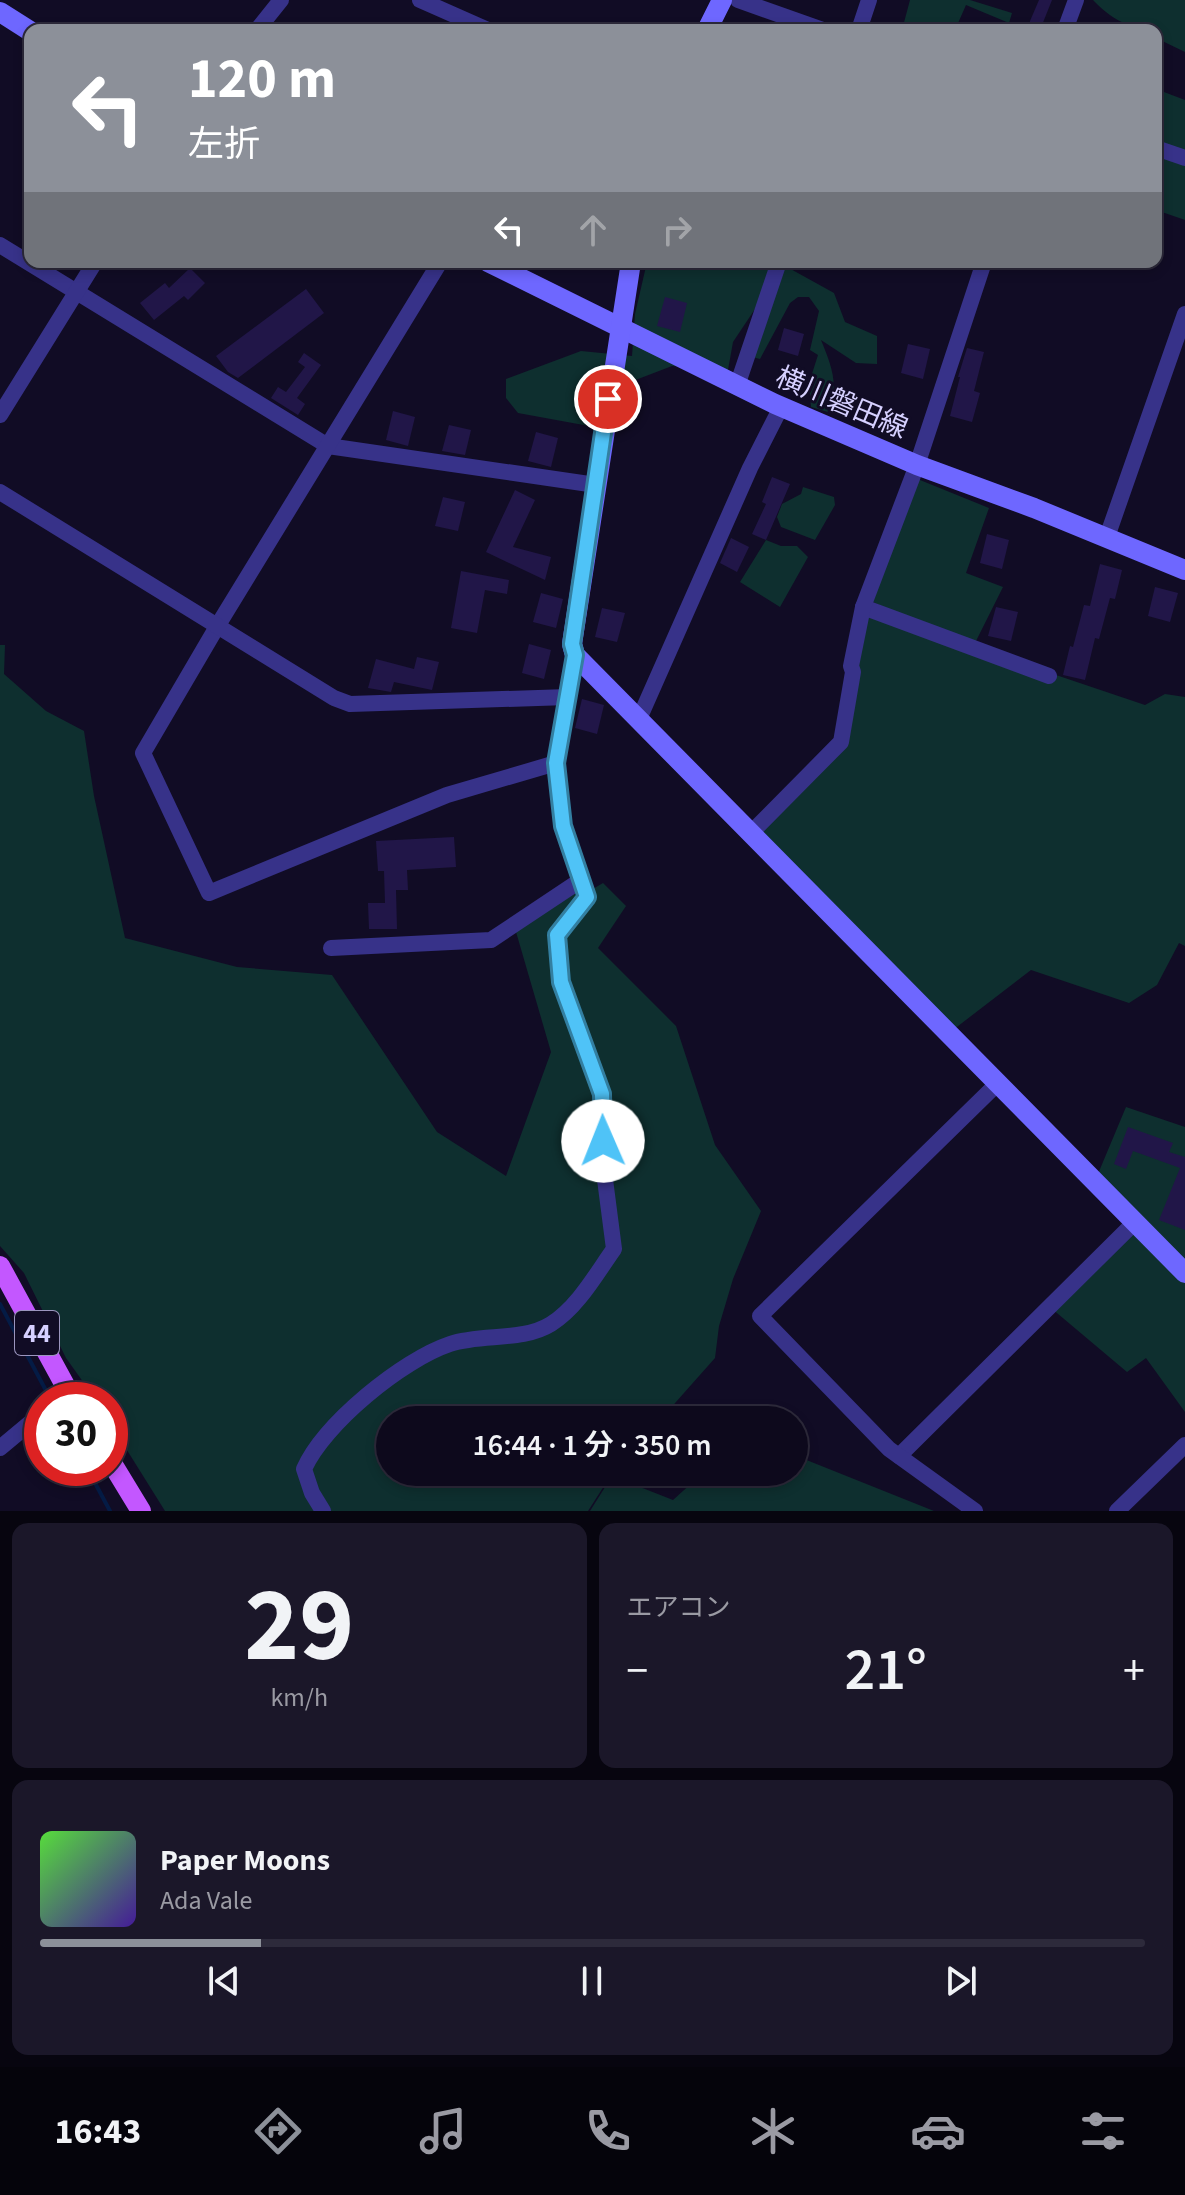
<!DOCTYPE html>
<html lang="ja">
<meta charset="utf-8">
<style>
body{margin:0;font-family:"Source Sans 3","Noto Sans JP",sans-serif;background:#1b1729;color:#f1f3f6;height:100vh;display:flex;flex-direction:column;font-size:30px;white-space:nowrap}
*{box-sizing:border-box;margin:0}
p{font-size:26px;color:#9a9aa3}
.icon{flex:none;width:44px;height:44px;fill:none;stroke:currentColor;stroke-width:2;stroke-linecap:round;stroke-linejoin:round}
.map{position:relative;height:1511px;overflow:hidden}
.drawer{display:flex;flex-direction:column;gap:12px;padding:12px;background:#07050f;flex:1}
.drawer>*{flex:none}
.banner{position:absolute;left:24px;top:24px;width:1138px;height:244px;border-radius:16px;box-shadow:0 4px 12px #0003,0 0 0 2px #2d2a3b;background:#8c9099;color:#fff;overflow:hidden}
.speed{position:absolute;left:24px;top:1382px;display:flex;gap:16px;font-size:40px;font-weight:700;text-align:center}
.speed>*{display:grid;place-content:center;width:104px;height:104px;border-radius:50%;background:#0d091c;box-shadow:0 4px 12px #0003,0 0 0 2px #2d2a3b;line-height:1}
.speed .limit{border:12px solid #d22;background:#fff;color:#111}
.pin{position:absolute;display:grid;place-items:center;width:68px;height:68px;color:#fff;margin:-34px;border:4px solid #fff;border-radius:50%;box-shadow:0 2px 8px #0007}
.me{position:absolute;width:88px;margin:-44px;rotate:359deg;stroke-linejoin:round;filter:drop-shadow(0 0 6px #0008)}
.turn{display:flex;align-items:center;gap:28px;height:168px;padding:0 32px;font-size:36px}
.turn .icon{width:104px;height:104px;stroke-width:2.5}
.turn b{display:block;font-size:56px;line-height:68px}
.lanes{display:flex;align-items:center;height:76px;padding:0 32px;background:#0003;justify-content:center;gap:40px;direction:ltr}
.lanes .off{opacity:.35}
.big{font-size:60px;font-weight:600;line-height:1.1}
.drawer .card{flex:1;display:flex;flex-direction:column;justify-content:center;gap:12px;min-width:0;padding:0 28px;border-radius:16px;background:#1b1729}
.drawer .dial{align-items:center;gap:0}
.dial b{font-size:104px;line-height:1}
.song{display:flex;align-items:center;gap:24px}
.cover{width:96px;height:96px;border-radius:12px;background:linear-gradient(135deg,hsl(110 70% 55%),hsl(260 70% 35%))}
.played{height:8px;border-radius:4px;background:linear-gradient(90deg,#8c9099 20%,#2d2a3b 20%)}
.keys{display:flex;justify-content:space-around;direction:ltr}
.heat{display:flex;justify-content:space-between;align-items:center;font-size:44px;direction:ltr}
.drawer .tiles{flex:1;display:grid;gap:12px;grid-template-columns:1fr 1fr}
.card:last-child{grid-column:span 2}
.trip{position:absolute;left:376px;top:1406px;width:432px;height:80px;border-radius:40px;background:#0d091c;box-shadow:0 4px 12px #0003,0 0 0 2px #2d2a3b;font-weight:600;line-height:80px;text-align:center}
.dock{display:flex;height:128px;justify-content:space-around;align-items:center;background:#05040b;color:#9a9aa3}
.dock .icon{width:56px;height:56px}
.dock .selected{color:#8c9099}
.dock b{font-size:36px;color:#f1f3f6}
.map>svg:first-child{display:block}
.green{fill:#0e2f2f}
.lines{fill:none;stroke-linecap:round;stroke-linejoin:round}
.stream{stroke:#041b45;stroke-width:4}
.building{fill:#211648}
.street{stroke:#373289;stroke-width:16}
.secondary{stroke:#6e67ff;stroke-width:20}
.primary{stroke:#c357ff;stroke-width:20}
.route-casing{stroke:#337fa1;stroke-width:20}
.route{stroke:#4fc3f7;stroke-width:14}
.labels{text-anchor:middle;stroke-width:6;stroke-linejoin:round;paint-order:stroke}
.shield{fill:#110c25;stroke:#9b95be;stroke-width:2}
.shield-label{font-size:26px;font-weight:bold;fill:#d6d0ff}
.street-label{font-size:28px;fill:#d6d0ff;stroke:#110c25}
</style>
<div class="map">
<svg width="1185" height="1511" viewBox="0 0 1185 1511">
<rect width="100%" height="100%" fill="#110c25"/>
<g class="green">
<polygon points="910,0 970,0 1012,13 1009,23 966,5 955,30 902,30"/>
<path d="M1093,0h92v52l-29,-14v-8c-26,0 -46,-12 -63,-30z"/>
<polygon points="1156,89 1185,100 1185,220 1156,210"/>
<path d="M647,262h131l56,31 11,29 32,14v28l-21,-1 -35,-23c10,25 19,45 7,72l-17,-5 -2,-24 9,-28 -8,-5 9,-39 -10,-14h-11l-8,6 -30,56 -8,-2 19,-72 -38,57 -5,28 -56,-4 -47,18 -24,13 -12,29 -71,-13 -12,-15v-19l75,-28 51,5 3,-42z"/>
<polygon points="915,478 989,508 966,573 1003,587 973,647 1145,705 1165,694 1185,697 1185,946 1179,943 1157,985 1129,1003 1031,970 949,1033 757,827 829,764 863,607 957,640 873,602"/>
<polygon points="803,487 834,497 835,505 815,540 781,527 777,517 782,504 801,494"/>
<polygon points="766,540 781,546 797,546 808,557 780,607 740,582"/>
<polygon points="0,645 5,645 4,674 46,711 84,731 94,796 125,938 237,967 332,975 437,1132 506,1176 551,1052 514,925 581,880 586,893 603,883 626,906 598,948 676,1026 715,1145 761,1211 733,1279 719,1326 715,1358 660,1420 390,1420 390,1472 613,1472 588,1511 165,1511 110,1423 110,1400 96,1400 66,1358 24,1273 0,1246"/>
<polygon points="1126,1107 1185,1127 1185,1412 1146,1358 1127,1372 1051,1308 1135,1222 1095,1181"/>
<polygon points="794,1455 934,1511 590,1511 612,1476 673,1500 704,1472 794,1472"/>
</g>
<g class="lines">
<g class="stream">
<polyline points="0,1304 51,1400"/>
<polyline points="87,1468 110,1511"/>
</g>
</g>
<g class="building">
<polygon points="1039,0 1052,0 1040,30 1029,30 1030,21"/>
<polygon points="190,268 205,283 188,300 184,296 154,320 140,303 165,283 169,288"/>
<polygon points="306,289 324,313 238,378 228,372 216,356"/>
<polygon points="665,297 687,303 680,332 657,326"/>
<polygon points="784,328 804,334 798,356 778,350"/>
<polygon points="908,344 930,349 923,379 901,373"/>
<polygon points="967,348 984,352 974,391 980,393 972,422 950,416 960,377 958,377"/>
<polygon points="304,353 321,365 297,398 305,404 298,415 271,398 278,387 286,392 305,367 298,362"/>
<polygon points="393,411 415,417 408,446 386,440"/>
<polygon points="449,425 471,430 465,455 442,451"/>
<polygon points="536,432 558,438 551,467 528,461"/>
<polygon points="772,477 790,484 766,540 752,534 766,504 762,502"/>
<polygon points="515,490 535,500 513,547 551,557 545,580 486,552"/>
<polygon points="443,497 465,502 458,531 435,526"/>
<polygon points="987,534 1009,540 1002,569 980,563"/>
<polygon points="731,538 749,547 737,572 720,563"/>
<polygon points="1100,564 1122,570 1115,599 1110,598 1099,639 1095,638 1085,680 1063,675 1070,646 1073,647 1084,605 1090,606"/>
<polygon points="461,571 509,580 507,594 485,590 477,633 451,628"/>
<polygon points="1155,587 1178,593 1170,622 1148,616"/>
<polygon points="541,593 563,599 556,628 533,622"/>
<polygon points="996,607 1018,612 1011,641 988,636"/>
<polygon points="602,608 625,613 617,642 595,637"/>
<polygon points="529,644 551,650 544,679 522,673"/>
<polygon points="417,657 439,662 432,690 394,682 391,692 368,688 376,659 414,669"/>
<polygon points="582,699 604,705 597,734 575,728"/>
<polygon points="454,837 456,867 407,870 408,890 396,890 397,929 369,929 368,903 385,903 384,871 378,871 376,841"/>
<polygon points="1128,1127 1173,1143 1169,1152 1185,1157 1185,1230 1159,1220 1180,1168 1133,1151 1126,1169 1114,1164"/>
</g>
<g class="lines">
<g class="street">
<polyline points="420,0 488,30"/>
<polyline points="738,0 823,30"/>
<polyline points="257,30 281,0"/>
<polyline points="859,30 869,0"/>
<polyline points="1065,30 1076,0"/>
<polyline points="1156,148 1185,158"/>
<polyline points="0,245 328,446 596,485"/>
<polyline points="440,262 218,625 143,753 209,893 447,795 556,763"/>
<polyline points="737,386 779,262"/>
<polyline points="0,415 95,262"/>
<polyline points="0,492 334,698 350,704 568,697"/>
<polyline points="1107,537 1185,314"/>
<polyline points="863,607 1049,676"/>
<polyline points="639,719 750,468 781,407"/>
<polyline points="751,833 841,742 853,672 851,666 863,607 917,465 984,262"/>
<polyline points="331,948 491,940 581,880"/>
<polyline points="0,1448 42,1413"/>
<polyline points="899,1456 1135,1222"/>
<path d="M323,1511l-11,-18 -8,-24c20,-45 98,-109 146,-125 32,-11 72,-2 101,-20 27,-17 45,-50 63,-75l-11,-85 -1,-70 -41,-112 -4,-47 30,-38 -24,-71 -7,-63 19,-108"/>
<polyline points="975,1511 889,1449 760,1316 998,1083"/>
<polyline points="1117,1511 1185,1445"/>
</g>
<g class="secondary">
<polyline points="0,12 30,31"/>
<polyline points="707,30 722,0"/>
<polyline points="488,262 775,404 917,465 1034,508 1185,570"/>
<polyline points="631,262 572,644 575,655 1185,1273"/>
</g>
<g class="primary">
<polyline points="0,1266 73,1400"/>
<polyline points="110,1460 141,1511"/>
</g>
</g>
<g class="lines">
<defs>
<polyline id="route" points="603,1141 602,1094 561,982 557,935 587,897 563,826 556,763 575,655 572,644 608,399"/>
</defs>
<use href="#route" class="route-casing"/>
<use href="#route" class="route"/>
</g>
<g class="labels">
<rect class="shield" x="15" y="1311" width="44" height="44" rx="6"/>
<g class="shield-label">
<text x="37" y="1342">44</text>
</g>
<g class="street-label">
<text transform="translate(842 402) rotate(23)" y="10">横川磐田線</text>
</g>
</g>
</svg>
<div class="speed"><div class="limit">30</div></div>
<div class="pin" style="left:608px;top:399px;background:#d93025"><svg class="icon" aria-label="arrive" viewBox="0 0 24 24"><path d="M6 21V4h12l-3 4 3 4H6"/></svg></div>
<svg class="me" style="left:603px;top:1141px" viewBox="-20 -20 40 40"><circle r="19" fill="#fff"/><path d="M0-13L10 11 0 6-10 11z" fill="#4fc3f7"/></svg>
<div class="trip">16:44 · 1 分 · 350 m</div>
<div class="banner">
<div class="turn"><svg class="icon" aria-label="left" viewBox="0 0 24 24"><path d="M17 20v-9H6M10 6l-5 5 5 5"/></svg><div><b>120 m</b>左折</div></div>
<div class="lanes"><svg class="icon" aria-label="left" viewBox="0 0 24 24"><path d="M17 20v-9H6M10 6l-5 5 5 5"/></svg><svg class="icon off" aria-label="ahead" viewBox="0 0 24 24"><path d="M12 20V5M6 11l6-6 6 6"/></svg><svg class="icon off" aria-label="right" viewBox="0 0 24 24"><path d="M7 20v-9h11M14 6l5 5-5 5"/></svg></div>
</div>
</div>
<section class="drawer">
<div class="tiles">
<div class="card dial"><b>29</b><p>km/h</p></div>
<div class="card"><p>エアコン</p>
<div class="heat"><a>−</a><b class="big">21°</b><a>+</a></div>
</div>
<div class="card">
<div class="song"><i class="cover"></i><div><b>Paper Moons</b><p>Ada Vale</p></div></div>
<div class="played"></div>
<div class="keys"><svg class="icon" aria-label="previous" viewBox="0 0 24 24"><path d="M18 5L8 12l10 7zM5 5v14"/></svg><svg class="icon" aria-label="pause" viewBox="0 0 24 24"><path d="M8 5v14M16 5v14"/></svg><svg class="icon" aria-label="next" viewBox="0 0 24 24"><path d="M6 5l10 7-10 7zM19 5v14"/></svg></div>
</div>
</div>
</section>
<nav class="dock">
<b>16:43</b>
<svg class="icon selected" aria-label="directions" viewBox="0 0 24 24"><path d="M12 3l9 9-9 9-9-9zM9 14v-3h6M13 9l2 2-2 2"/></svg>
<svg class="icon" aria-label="music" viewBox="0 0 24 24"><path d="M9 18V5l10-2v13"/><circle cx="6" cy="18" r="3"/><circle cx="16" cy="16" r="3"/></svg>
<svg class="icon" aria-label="phone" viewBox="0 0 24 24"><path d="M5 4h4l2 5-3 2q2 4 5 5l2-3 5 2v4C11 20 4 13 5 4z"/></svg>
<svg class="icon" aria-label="climate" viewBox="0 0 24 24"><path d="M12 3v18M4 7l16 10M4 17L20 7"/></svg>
<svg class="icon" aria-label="car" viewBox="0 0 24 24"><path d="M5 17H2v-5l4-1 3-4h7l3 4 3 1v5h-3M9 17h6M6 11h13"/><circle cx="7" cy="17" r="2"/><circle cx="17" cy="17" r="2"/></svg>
<svg class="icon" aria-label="filters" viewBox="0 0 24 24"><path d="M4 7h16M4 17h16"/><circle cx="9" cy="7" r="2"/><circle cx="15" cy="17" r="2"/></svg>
</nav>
